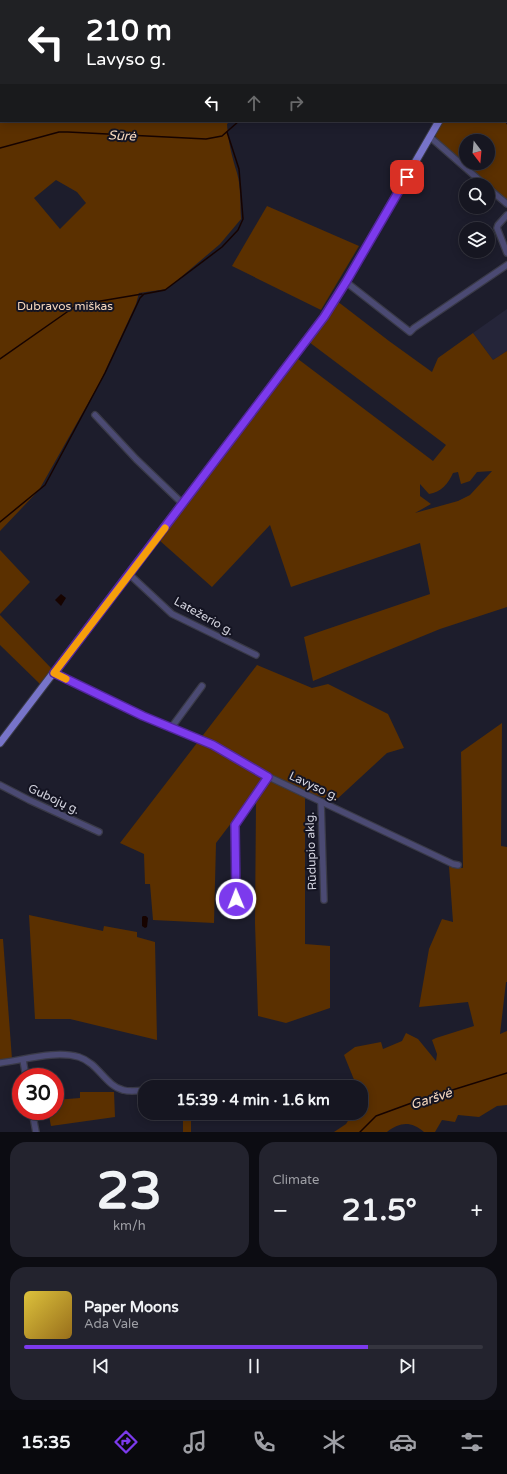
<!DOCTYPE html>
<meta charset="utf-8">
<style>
body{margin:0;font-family:"Varela Round",sans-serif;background:#23232e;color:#f1f3f6;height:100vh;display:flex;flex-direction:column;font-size:15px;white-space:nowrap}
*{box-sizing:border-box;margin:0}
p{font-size:13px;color:#9e9fa5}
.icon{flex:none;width:22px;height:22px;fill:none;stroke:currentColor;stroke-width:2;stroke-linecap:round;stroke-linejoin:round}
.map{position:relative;height:1132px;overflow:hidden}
.sheet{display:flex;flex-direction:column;gap:10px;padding:10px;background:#0c0c12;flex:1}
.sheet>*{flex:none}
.top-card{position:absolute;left:0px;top:0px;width:507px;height:122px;box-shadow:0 2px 10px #0003,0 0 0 1px #35353f;background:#202124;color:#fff;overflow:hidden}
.needle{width:26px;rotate:164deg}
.controls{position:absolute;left:459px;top:134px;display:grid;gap:8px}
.controls a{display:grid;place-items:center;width:36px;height:36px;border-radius:50%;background:#161621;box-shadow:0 2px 10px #0003,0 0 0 1px #35353f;font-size:20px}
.speed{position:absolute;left:12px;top:1068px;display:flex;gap:8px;font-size:20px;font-weight:700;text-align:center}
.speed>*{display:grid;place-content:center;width:52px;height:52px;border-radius:50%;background:#161621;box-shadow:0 2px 10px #0003,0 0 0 1px #35353f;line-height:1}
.speed .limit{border:6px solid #d22;background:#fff;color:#111}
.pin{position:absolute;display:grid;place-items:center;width:34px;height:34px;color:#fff;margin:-17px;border-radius:8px;box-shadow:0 2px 6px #0006}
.me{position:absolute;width:44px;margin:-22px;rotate:359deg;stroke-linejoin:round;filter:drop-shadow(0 0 3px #0008)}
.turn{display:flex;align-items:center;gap:14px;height:84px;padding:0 20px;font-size:18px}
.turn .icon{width:52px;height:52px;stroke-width:2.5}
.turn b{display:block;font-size:28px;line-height:34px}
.lanes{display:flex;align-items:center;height:38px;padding:0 20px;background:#0003;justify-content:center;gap:20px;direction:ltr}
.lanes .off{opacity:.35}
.big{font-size:30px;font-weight:700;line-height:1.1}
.sheet .widget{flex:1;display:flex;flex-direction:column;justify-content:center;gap:6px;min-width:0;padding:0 14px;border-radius:16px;background:#23232e}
.sheet .dial{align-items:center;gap:0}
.dial b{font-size:52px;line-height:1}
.song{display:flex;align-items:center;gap:12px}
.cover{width:48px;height:48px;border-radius:6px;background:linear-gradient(135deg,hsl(50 70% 55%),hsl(40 70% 35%))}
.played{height:4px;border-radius:2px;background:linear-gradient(90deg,#7c3aed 75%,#35353f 75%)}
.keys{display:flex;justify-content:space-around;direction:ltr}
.heat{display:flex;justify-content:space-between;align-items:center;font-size:22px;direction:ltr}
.sheet .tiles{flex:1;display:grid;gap:10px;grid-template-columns:1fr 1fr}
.widget:last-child{grid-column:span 2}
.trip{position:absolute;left:138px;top:1080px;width:230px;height:40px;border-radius:16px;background:#161621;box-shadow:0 2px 10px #0003,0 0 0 1px #35353f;font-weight:700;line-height:40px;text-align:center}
.tab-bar{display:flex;height:64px;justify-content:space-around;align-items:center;background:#09090d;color:#9e9fa5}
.tab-bar .icon{width:28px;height:28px}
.tab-bar .selected{color:#7c3aed}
.tab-bar b{font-size:18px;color:#f1f3f6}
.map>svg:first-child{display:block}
.built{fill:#252539}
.green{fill:#5b3000;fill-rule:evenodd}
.water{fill:#160300}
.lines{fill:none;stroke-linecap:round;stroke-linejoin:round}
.stream{stroke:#160300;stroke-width:1.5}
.minor-casing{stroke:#3a3a48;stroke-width:8}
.major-casing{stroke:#3a3a48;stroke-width:9}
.minor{stroke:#4b4a73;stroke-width:5.5}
.major{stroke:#7774c9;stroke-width:7}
.route-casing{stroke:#51269a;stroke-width:10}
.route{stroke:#7c3aed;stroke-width:7}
.slow{stroke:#f59e0b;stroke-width:7}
.labels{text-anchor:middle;stroke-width:4;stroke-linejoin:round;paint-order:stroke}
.park-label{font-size:12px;fill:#f5d7be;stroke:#141422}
.street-label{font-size:12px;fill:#d3d3de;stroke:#141422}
.water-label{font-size:13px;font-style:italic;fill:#f8dac0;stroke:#141422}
</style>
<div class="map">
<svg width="507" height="1132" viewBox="0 0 507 1132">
<rect width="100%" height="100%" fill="#1d1d2c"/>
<polygon class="built" points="507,309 507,351 493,360 473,333"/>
<g class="green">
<path d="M0,0l231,1h-230v120h229l-3,3c1,17 5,33 10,49 4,13 3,32 4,46l-21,25 -53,45 -28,4 -3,11 -36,78 -61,108 -39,41zM56,180l21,12 9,11 -26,26 -26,-31z"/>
<path d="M442,121h63l2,4v75l-70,-59 -2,-8zM466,141h22v22h-22z"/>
<polygon points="267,206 359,246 321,310 232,266"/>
<path d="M337,301l52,40 43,31 6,-14 35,-25 20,27 14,-9v256l-67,22 -127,52 -9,-44 126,-43 -10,-51 -129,44 -21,-62 -58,62 -53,-47 139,-181 135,102 13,-16 -137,-103zM492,471l-22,24 -12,6 -43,12 16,-9 -11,-8v-12l9,10c12,-2 19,-10 24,-21l5,-1 3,12 9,-3 7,-9z"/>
<polygon points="0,550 30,582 0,614"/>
<polygon points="0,615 52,669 41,685 0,645"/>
<polygon points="257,665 312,688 328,684 388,714 404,748 387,753 335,801 305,792 305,944 330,946 330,1008 286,1023 258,1016 255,923 256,801 251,797 216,843 214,923 153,920 150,884 145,884 144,854 120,843"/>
<path d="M502,723l-1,123 6,1v135h-1l-6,52 7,-3v74l-10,1 -18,11 -21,-2 -3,7 -13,-2 -7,12h-11c-13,-11 -24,-10 -37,0h-53l12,-8 7,-11h8v-26h-4l-13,-32 11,-8 26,-5 2,7 19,-8 4,-8 12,6 18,22 1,-7 -5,-14 4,-2 38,-12 -6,-24 -49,5 10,-58 13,-30 11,3 -4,-56 14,2 -2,-116z"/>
<polygon points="29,915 103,931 104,926 137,932 137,937 155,942 157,1040 70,1019 35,1019"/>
<polygon points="0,939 3,939 12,1059 0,1061"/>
<polygon points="80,1092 114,1092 115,1117 51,1126 48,1111 55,1111 55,1100 80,1098"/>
<rect x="183" y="1113" width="8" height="19"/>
</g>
<g class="water">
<polygon points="507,47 507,124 505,121 506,121"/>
<polygon points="61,594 66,598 61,606 55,600"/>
<polygon points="143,916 146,916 148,918 147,927 145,928 142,926 142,917"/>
</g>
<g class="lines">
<g class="stream">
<polyline points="304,1 305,0"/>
<polyline points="0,148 59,132 68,132 206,139 222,136 239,121"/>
<polyline points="0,359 77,305 142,294"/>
<polyline points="0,522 45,485 105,373 140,298 144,294 165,290 222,247 238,230 243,219 239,169 227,132"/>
<polyline points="360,1132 376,1116 417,1101 507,1073"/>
</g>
<defs>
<g id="minor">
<polyline points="310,0 311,1"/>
<polyline points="430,137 485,185"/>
<polyline points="488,188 507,204"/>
<polyline points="507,215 498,225 497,228 507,253"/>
<polyline points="346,282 410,332 414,328 507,265"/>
<polyline points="95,415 136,459 183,504"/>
<polyline points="129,574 172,614 256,655"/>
<polyline points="54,673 143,716 213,745 269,777 453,864 458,865"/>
<polyline points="171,728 202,686"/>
<polyline points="0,785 29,800 99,832"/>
<polyline points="321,802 324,900"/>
<polyline points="235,899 235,825 269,777"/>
<polyline points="23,1060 26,1077"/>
<path d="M0,1063c25,-3 55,-13 79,-6 19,6 27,29 44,33 7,2 15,1 22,0"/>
<polyline points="32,1111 36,1132"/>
</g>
<g id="major">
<polyline points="506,32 507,32"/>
<polyline points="0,743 324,317 346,282 439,121"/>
</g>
</defs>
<use href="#minor" class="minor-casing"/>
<use href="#major" class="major-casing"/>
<use href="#minor" class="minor"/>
<use href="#major" class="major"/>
</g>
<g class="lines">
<defs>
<polyline id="route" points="236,899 235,825 268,777 213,745 143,716 54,673 324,317 346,282 407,177"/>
</defs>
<use href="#route" class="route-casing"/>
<use href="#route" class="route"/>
<polyline class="slow" points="66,679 54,673 165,528"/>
</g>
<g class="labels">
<g class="park-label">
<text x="65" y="310">Dubravos miškas</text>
</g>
<g class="street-label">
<text transform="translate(204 616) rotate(29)" y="4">Latežerio g.</text>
<text transform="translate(314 786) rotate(25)" y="4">Lavyso g.</text>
<text transform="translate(54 799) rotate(25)" y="4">Gubojų g.</text>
<text transform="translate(311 851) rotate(-92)" y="4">Rūdupio aklg.</text>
</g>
<g class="water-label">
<text transform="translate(122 135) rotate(3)" y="5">Sūrė</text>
<text transform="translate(431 1098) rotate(-18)" y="5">Garšvė</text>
</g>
</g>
</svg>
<div class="controls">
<a><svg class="needle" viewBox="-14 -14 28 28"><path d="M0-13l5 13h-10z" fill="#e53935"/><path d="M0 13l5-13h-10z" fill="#9e9fa5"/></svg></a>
<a><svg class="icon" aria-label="search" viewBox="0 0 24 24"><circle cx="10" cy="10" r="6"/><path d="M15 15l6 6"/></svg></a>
<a><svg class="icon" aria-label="layers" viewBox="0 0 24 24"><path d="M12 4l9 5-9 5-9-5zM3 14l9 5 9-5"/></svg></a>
</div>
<div class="speed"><div class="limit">30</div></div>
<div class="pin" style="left:407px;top:177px;background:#d93025"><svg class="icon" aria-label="arrive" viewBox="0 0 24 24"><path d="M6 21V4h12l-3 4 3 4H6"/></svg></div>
<svg class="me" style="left:236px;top:899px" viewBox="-20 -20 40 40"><circle r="17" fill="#7c3aed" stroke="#fff" stroke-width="3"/><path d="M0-11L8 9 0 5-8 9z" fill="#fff"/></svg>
<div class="trip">15:39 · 4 min · 1.6 km</div>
<div class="top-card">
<div class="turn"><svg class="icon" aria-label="left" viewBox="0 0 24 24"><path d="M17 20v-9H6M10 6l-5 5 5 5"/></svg><div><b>210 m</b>Lavyso g.</div></div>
<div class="lanes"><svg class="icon" aria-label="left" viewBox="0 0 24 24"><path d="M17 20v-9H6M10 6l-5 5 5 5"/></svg><svg class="icon off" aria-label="ahead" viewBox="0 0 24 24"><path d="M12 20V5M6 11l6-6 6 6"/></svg><svg class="icon off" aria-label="right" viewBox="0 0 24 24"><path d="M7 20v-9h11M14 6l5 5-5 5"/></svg></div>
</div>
</div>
<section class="sheet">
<div class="tiles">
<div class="widget dial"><b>23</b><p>km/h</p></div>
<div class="widget"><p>Climate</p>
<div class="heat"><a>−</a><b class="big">21.5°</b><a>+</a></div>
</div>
<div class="widget">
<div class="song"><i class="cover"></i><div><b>Paper Moons</b><p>Ada Vale</p></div></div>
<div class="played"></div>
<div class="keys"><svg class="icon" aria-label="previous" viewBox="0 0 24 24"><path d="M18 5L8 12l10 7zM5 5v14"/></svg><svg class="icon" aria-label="pause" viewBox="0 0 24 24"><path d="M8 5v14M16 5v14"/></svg><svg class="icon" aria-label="next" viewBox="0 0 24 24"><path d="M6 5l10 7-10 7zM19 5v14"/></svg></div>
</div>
</div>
</section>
<nav class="tab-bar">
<b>15:35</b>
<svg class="icon selected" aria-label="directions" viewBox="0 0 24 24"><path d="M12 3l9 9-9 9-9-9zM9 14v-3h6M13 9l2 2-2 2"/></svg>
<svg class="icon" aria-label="music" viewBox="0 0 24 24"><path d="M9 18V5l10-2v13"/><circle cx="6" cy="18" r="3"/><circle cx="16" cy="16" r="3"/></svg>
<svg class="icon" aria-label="phone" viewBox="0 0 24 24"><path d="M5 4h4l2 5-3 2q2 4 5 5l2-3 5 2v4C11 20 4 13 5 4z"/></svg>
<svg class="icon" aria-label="climate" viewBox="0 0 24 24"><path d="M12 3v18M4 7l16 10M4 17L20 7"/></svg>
<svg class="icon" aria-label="car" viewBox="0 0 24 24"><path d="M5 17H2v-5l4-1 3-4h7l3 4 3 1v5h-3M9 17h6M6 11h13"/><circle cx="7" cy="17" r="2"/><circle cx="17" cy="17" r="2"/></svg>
<svg class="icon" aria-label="filters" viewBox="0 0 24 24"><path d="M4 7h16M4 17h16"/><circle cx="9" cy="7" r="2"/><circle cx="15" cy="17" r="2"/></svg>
</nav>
